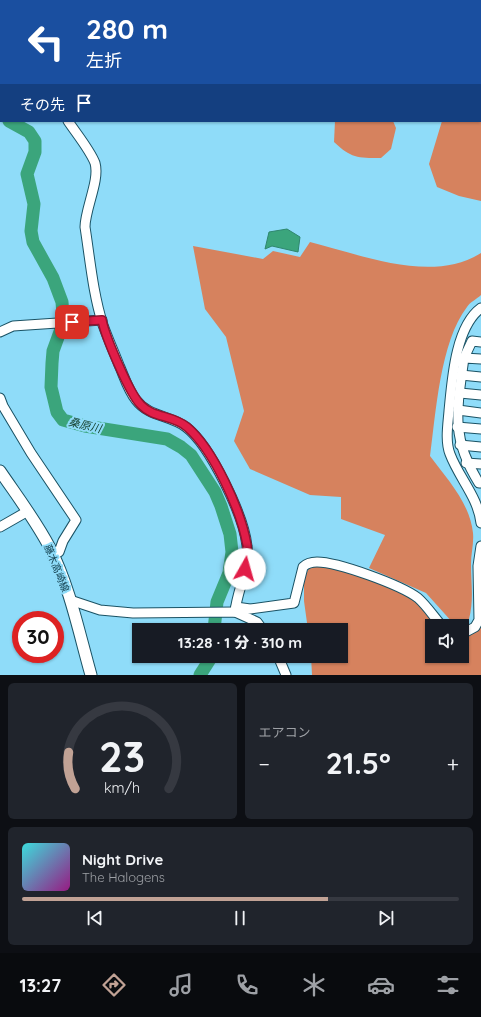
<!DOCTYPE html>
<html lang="ja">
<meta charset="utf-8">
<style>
body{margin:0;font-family:Quicksand,"Noto Sans JP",sans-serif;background:#20242c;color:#f1f3f6;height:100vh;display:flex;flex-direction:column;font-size:15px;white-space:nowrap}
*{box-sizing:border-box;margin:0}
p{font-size:13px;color:#9ea1a6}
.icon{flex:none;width:22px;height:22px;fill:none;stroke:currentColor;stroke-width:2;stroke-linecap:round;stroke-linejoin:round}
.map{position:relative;height:675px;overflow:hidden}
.panel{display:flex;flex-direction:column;gap:8px;padding:8px;background:#0d0f14;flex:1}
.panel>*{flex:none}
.top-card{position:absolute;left:0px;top:0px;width:481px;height:122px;box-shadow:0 1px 3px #0004;background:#1a4fa0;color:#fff;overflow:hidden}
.buttons{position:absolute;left:425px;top:619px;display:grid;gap:8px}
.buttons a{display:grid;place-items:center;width:44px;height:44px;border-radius:0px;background:#171b24;box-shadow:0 1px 3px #0004;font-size:20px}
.speed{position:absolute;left:12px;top:611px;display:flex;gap:8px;font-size:20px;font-weight:700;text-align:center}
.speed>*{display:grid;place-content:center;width:52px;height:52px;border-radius:50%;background:#171b24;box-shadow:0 1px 3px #0004;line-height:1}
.speed .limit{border:6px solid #d22;background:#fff;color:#111}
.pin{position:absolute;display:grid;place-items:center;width:34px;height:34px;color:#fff;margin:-17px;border-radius:8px;box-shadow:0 2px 6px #0006}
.me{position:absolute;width:44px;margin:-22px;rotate:7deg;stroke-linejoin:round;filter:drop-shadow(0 0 3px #0008)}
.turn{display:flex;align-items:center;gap:14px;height:84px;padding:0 20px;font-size:18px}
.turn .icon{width:52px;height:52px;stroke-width:2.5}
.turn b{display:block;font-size:28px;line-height:34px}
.then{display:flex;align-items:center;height:38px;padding:0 20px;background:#0003;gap:8px;font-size:15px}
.big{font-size:30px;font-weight:800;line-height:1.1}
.panel .card{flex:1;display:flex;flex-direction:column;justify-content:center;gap:6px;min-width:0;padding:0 14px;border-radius:6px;background:#20242c}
.panel .dial{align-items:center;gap:0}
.dial svg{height:104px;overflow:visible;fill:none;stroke:#363941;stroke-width:7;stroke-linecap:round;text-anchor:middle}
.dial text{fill:#f1f3f6;stroke:none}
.song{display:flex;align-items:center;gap:12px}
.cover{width:48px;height:48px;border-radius:6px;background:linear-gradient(135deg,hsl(180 70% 55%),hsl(310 70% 35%))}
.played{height:4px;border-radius:2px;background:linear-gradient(90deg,#c1a295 70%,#363941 70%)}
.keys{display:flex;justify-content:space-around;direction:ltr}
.heat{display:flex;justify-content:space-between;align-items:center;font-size:22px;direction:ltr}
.panel .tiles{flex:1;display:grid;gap:8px;grid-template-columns:1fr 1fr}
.card:last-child{grid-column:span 2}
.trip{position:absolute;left:132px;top:623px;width:216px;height:40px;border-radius:0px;background:#171b24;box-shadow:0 1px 3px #0004;font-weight:800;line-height:40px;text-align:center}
.tabs{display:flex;height:64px;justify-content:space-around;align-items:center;background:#090b0e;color:#9ea1a6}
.tabs .icon{width:28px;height:28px}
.tabs .current{color:#c1a295}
.tabs b{font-size:18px;color:#f1f3f6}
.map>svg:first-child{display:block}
.forest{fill:#d6825e}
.water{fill:#3ba57c;stroke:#2f876e}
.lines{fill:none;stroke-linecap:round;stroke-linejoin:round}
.river{stroke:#3ba57c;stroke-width:13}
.minor-casing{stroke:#1a5264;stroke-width:11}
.major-casing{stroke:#1a5264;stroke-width:13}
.minor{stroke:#fff;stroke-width:9}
.major{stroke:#fff;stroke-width:11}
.route-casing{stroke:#92132f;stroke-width:10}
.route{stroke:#e11d48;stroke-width:7}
.labels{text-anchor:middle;stroke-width:4;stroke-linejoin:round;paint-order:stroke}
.street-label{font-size:10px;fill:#14404f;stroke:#8fdcf9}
.water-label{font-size:11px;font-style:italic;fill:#174331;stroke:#8fdcf9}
</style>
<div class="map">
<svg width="481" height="675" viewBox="0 0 481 675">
<rect width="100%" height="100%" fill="#8fdcf9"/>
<g class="forest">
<polygon points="237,0 399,0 400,1 236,1"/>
<polygon points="452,0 481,0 481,201 459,196 437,187 429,164 442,121 480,121 480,1"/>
<path d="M335,121h58l3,7 -5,21 -10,9c-24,0 -30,0 -47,-16z"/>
<path d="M310,242c52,13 122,42 171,11v42c-4,4 -11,7 -14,12 -27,35 -31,106 -37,149 17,23 40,47 43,77 1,10 -2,21 -2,31 0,19 3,36 -2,55l-16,4 -27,-30 -57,-25 16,-33 -44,-16v-22l-31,-2 -60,-26 -16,-28 10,-30 -18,-74 -21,-28 -12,-63 70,13 10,-8 27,6z"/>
<path d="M318,565c27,4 75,20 97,36 9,6 16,17 23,25h-6v30h30v-19l19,-17v55h-169l-1,-19h30v-26h-33l-4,-29v-23l6,-12z"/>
</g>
<polygon class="water" points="287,229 300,237 298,252 272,246 265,249 269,232"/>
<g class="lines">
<g class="river">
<polyline points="9,121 29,132 35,141 35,152 27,174 34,204 31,231 33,242 53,278 62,302 63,314 61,329 53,351 52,363 51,387 57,412 63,420 85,426 167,439 181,447 191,455 215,492 221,506 230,534 232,552 229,573 217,602 214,630"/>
<polyline points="200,675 212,656"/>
</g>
<defs>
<g id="minor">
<polyline points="0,106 1,107"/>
<path d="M68,121c8,12 22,29 27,42 5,17 -10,46 -10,64 5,32 8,67 18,98 5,14 11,27 16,40 5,11 9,25 17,35 13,17 34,15 50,27 24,18 58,89 61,119 3,22 -10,44 -12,66"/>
<path d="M481,308c-26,19 -29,73 -32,103 -1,13 -4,30 1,43 9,24 28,43 31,69"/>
<polyline points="0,332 13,326 102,320"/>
<polyline points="464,358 472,341 481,342"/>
<path d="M481,359l-17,-1c-7,51 -14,79 15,125h2"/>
<polyline points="461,375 481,377"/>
<polyline points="460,393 481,395"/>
<polyline points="0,398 3,406 31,453 76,520 63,541 59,552 53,554"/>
<polyline points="458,410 481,413"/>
<polyline points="457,427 481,429"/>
<polyline points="460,445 481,447"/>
<polyline points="466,463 481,464"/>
<polyline points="0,527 28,511"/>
<polyline points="70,600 100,610 133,613 235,612 257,622 263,630"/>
<path d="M236,607l14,2 44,-6 9,-36c4,-4 8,-5 14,-5 21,0 84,23 101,36 9,8 16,19 24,28"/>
<polyline points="462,634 475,627 479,620 478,566 481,546"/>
<polyline points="278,656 286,675"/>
</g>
<path id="major" d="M0,471c17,25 36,50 50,77 20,39 29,85 41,127"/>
</defs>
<use href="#minor" class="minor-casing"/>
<use href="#major" class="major-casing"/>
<use href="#minor" class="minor"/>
<use href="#major" class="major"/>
</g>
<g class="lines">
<defs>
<path id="route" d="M72,322l30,-2c3,16 28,75 39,85 12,13 32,10 46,22 27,23 54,84 60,118 1,7 -1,17 -2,24"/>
</defs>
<use href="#route" class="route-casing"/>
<use href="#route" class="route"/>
</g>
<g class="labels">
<g class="street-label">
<text transform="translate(57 568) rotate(68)" y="4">藤木高崎線</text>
</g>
<g class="water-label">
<text transform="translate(85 425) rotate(13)" y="4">桑原川</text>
</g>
</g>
</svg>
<div class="buttons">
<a><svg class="icon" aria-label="sound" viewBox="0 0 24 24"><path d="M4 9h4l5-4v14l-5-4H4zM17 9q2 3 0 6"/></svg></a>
</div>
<div class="speed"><div class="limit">30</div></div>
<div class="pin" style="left:72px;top:322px;background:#d93025"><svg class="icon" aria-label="arrive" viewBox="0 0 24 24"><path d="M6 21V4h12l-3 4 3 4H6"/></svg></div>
<svg class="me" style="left:245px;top:569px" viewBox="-20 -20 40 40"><circle r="19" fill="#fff"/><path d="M0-13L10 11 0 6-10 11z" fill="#e11d48"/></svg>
<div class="trip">13:28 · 1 分 · 310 m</div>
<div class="top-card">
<div class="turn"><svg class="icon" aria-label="left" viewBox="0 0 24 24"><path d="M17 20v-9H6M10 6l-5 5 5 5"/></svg><div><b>280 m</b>左折</div></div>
<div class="then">その先<svg class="icon" aria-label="arrive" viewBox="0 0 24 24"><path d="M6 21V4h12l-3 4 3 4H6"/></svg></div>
</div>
</div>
<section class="panel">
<div class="tiles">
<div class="card dial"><svg viewBox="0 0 100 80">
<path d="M14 69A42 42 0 1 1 86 69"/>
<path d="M14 69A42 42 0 0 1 9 41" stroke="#c1a295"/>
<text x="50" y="56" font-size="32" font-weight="700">23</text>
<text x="50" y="72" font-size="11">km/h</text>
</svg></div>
<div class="card"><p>エアコン</p>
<div class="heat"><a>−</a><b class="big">21.5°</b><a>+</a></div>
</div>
<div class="card">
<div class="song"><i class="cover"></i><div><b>Night Drive</b><p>The Halogens</p></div></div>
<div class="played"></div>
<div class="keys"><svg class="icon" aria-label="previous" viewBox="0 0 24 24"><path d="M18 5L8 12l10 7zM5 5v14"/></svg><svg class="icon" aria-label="pause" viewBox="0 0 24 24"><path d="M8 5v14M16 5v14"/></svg><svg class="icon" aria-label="next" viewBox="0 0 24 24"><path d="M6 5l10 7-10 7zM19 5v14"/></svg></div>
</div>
</div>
</section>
<nav class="tabs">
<b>13:27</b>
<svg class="icon current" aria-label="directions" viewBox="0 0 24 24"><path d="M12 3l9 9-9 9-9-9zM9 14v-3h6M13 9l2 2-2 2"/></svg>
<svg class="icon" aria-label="music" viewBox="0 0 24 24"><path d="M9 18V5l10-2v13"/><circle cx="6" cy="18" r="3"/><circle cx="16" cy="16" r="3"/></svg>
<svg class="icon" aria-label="phone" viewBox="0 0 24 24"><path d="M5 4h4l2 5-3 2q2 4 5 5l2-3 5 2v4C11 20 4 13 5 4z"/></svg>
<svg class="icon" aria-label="climate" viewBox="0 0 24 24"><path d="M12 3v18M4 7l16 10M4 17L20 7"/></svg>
<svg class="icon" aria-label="car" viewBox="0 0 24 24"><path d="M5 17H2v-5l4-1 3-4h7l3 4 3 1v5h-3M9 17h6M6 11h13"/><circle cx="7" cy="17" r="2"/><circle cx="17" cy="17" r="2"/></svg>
<svg class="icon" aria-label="filters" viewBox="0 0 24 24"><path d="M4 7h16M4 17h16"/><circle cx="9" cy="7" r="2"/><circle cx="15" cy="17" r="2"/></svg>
</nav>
